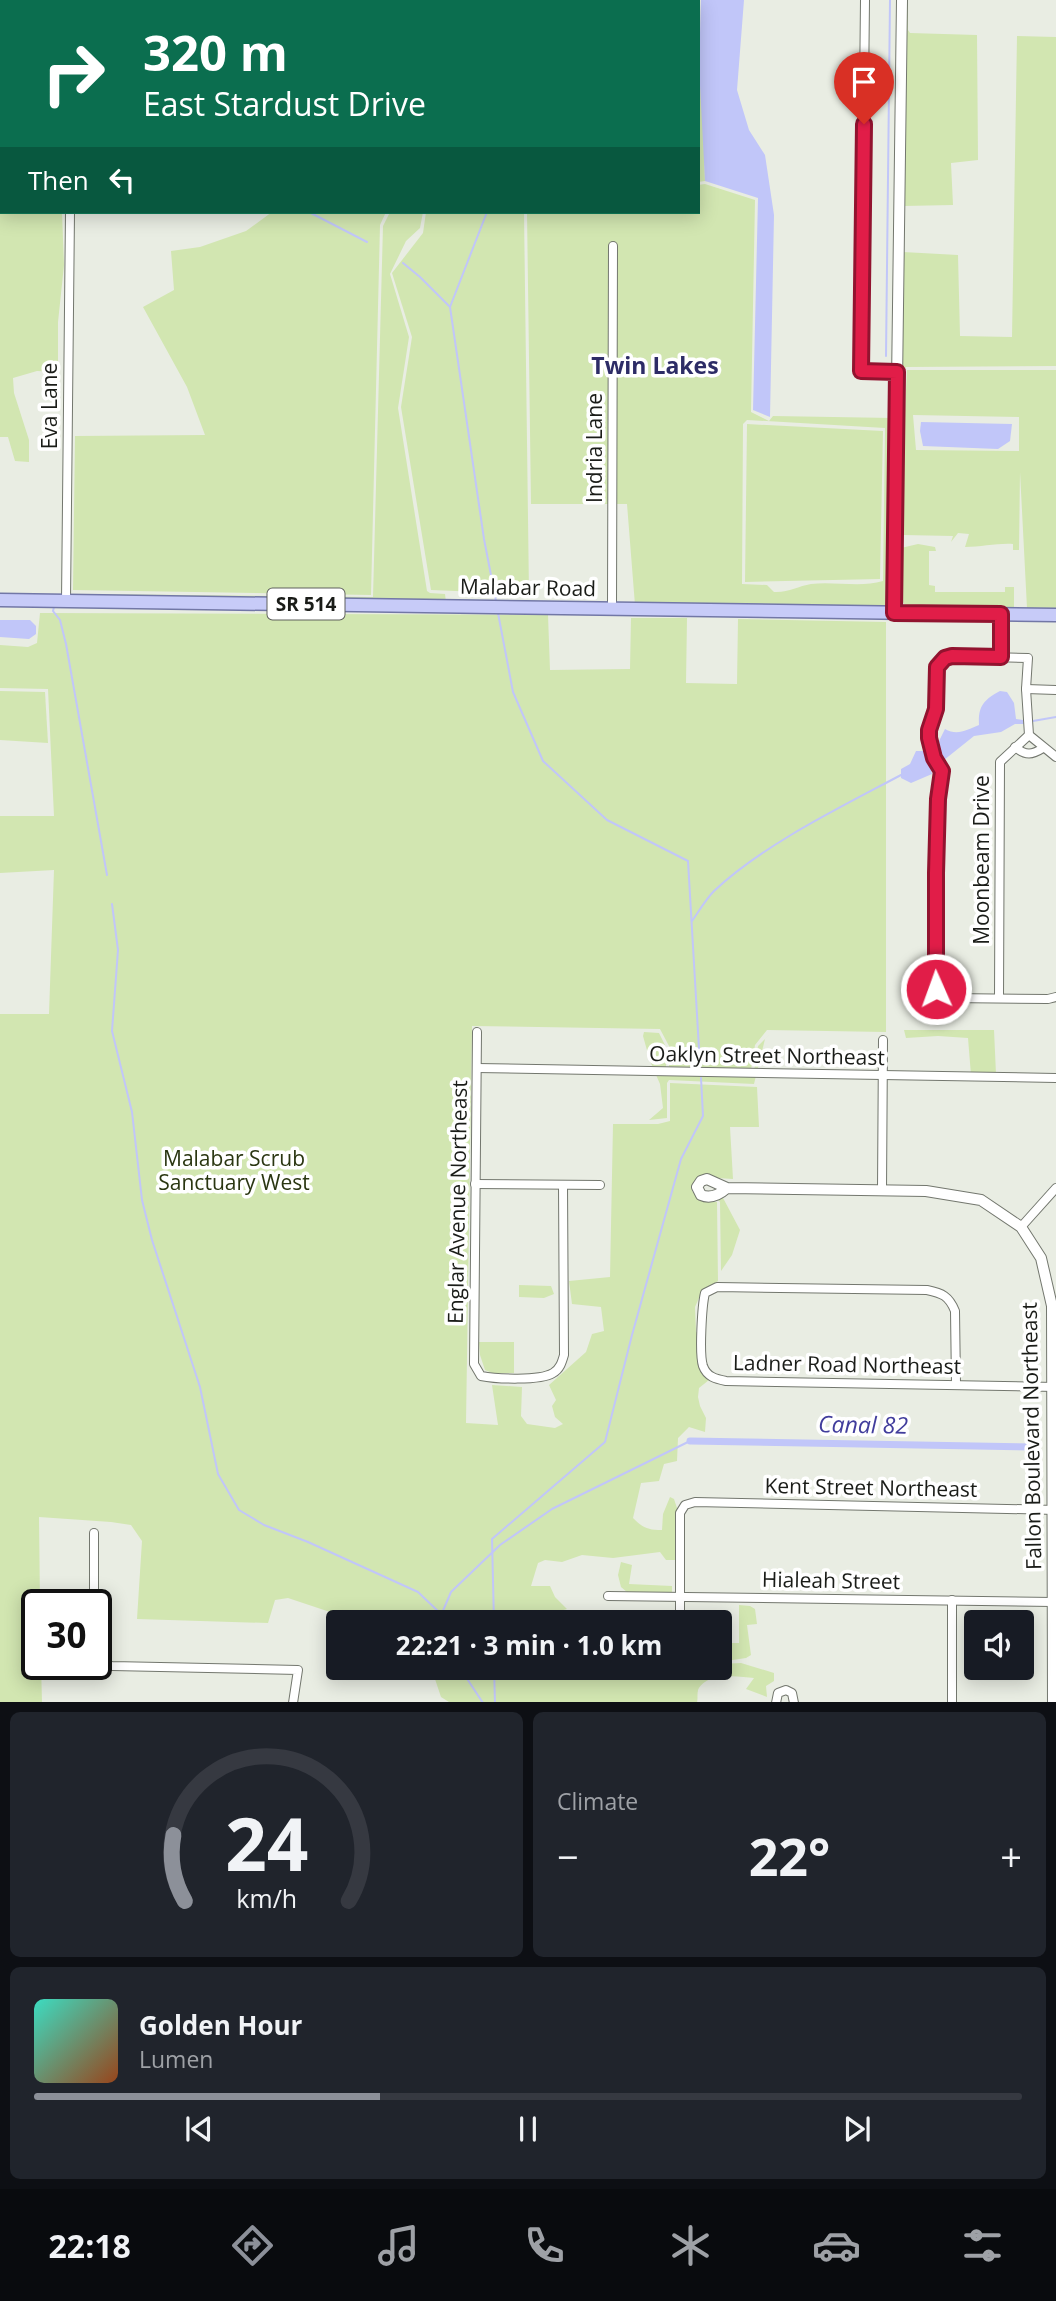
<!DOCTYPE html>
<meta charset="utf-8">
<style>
body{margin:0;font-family:"Open Sans",sans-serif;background:#20242c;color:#f1f3f6;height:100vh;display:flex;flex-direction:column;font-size:26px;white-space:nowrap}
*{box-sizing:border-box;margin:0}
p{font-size:23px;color:#9ea1a6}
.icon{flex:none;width:38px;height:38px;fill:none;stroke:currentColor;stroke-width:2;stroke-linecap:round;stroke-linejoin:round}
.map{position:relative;height:1702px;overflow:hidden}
.sheet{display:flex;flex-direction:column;gap:10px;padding:10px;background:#0d0f14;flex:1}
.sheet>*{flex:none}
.banner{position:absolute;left:0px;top:0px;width:700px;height:214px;box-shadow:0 4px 18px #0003;background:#0b6e4f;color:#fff;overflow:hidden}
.buttons{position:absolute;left:964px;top:1610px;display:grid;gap:14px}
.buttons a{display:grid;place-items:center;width:70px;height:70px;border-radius:7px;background:#171b24;box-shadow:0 4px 18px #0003;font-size:35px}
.speed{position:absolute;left:21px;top:1589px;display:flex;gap:14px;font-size:35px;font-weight:700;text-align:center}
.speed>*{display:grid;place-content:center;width:91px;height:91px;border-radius:50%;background:#171b24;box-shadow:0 4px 18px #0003;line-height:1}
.speed .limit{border:4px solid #111;border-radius:10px;background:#fff;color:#111}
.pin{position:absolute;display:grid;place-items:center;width:60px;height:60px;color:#fff;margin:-72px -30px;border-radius:50% 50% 50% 0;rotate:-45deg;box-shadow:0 0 7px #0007}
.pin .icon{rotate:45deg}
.me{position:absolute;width:77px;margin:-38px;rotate:358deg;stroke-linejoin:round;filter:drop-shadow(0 0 5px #0008)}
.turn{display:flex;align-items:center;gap:24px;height:147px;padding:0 28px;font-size:32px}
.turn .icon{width:91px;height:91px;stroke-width:2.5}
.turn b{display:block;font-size:49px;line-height:60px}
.then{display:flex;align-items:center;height:66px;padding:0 28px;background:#0003;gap:14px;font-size:26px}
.big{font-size:52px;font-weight:700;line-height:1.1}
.sheet .tile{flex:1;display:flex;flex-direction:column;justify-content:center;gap:10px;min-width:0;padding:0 24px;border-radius:10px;background:#20242c}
.sheet .dial{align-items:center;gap:0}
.dial svg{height:182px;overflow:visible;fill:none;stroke:#363941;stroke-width:7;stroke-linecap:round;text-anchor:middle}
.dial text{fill:#f1f3f6;stroke:none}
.song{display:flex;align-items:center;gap:21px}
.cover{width:84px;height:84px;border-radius:10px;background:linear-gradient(135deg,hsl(170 70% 55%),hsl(20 70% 35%))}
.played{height:7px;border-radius:4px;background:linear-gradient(90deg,#8c9099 35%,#363941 35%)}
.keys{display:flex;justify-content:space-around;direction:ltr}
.heat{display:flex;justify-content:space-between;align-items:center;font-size:38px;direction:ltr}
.sheet .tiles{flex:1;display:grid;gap:10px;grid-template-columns:1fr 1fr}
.tile:last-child{grid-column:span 2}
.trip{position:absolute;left:326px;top:1610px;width:406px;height:70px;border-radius:7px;background:#171b24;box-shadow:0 4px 18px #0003;font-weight:700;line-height:70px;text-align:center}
.tabs{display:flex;height:112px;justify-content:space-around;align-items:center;background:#090b0e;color:#9ea1a6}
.tabs .icon{width:49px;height:49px}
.tabs .active{color:#8c9099}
.tabs b{font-size:32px;color:#f1f3f6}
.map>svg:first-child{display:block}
.green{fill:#d2e6b1;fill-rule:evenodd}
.water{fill:#c1c6f9}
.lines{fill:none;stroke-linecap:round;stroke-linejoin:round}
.stream{stroke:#c1c6f9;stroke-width:2}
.canal{stroke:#c1c6f9;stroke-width:7}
.minor-casing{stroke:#73776e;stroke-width:10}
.tertiary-casing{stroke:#73776e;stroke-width:12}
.primary-casing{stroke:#7277a6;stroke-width:15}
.minor{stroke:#fff;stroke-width:8}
.tertiary{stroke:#fff;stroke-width:10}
.primary{stroke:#c7cbf8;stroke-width:12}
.route-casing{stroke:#92132f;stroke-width:18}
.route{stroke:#e11d48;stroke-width:12}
.labels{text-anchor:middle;stroke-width:7;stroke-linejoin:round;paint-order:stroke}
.shield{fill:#fff;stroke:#5f605d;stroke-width:2}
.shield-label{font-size:19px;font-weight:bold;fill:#1a1c18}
.street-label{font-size:21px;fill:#1a1c18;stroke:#fff}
.park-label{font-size:21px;fill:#2a3611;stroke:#fff}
.neighbourhood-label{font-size:23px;font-weight:bold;fill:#2d2c66;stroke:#fff}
.water-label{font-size:23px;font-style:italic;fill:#413d9c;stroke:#fff}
</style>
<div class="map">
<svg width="1056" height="1703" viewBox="0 0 1056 1703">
<rect width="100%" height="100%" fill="#e9ede3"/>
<g class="green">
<polygon points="78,0 281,0 280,2 78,2"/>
<polygon points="585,0 699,0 705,181 698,182 698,2 588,2"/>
<polygon points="906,0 908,0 908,30 910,33 977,35 978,160 951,163 953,205 903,206"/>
<polygon points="1017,36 1056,37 1056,366 906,367 904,370 903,412 903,252 958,255 960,336 1012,337"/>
<path d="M705,184l50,16 -4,212 18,9 4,-5 120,2 -3,191 -255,-4 -8,-101h-96l-4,-292h171v-27zM747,420l138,8 -2,153c-23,7 -49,0 -72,3 -13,2 -23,9 -37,8l-7,-7 -25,-1 1,-160z"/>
<polygon points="0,189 2,189 2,212 62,212 64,265 58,322 58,372 37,371 13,378 14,393 29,440 29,462 15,461 8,437 0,437"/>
<polygon points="272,212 386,212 380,225 371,595 73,590 75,436 205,435 187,387 143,307 174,290 171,251 200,247 246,231"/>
<polygon points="390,212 423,212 420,228 406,241 390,274 409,337 398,408 427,591 430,593 445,594 446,602 108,597 84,594 373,597 383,226"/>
<polygon points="426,212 524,212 529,594 431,590 401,407 412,337 392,273 423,233"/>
<path d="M907,370h149v238h-29l-7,-136 -1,78h-6v-6c-15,-1 -32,3 -48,3l4,-13 -11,-1 -7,9 2,-6 -50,-1 -4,-4zM913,415l106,2v34l-103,-1z"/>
<polygon points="747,424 883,431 880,579 745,582"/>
<polygon points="918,544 935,547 936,551 929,551 929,585 935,586 935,592 1005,592 1005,587 1014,587 1014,608 932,609 906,607 899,596 901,548"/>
<path d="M40,613l508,2 2,55 80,-1 1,-51h56l-1,65 51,1 1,-65 148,3v410l-119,-2 -12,15 -4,25 -82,-3v-21l-9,-17 -188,-3 -6,397 32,2 -6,-40 30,2 -1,29 6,8 28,4 8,-4 -8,-7 -3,-11 4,-6 -7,-15 37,-33 6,-18 12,-3 -3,-24 -29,-3 -3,-23 41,-4 3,-153h45l12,-3v-38l87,4 2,40h-29l3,52 -32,-2 -7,4 -2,10 9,10 16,1 1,79 -16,10 -7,16 1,25 2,1 3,36 8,11 -10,8 -1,9 2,9 6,12 -1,14 -16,-5 -11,11 -1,23 -13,3 -5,17 -18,2 -8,35c10,10 15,12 29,12l1,-16 7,-17 4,2 3,9 -1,52h-10l-6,-8 -47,6 -31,-3 -20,7 -17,-2 -7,3 -7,23h19l5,11 12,12 -38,11 -1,2h-133l-15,-8 -12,8h-8l-72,-24 -13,2 -7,23 -131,-4 5,-78 -11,-16 -20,-3 -72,-5 1,88h-3v59h4l1,38h-42v-688h49l5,-144 -54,3v-57h54l-6,-127 -48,-1v-43l28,2 9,-4z"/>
<polygon points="0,691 45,692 48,743 0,740"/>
<polygon points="904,1030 994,1030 996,1074 971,1075 968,1038 938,1036 906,1038"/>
<polygon points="644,1032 659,1033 666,1047 666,1069 754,1071 758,1046 770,1034 765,1039 754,1084 669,1080 667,1083 667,1118 649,1120 663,1108 660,1084 650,1061 643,1036"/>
<polygon points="722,1196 740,1230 732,1255 721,1271 720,1202 717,1199"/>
<polygon points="519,1285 551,1286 554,1294 544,1298 519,1297"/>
<polygon points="479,1342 514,1342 514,1373 492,1373 485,1370 480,1355"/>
<polygon points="621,1562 632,1565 629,1584 672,1586 672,1594 627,1592 621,1587 618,1575"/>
<polygon points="739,1605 750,1606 755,1609 757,1624 747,1625 751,1655 746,1658 719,1662 719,1643 739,1643"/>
<path d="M741,1663l33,10v8l-8,5 1,11 -21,-8 8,-11c-16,-2 -48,-6 -56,12 -1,4 0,8 -1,13l-248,-1 -8,-5 -7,-21 -33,4h-37v-4l7,-8h308l1,8h4l2,-8h33v-4z"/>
</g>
<g class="water">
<polygon points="701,0 744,0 737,90 749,130 765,155 774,215 770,417 753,410 758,198 705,181 699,66"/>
<polygon points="921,422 1012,424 1010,441 998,449 923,446 920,431"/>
<polygon points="0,620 30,620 36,626 36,634 29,639 0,637"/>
<path d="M1000,691l7,1 7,11 2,16 7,1 1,4h-9l-14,8 -27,4 -30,24 -4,-2 -2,-15 7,-14c12,7 22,1 34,-4 -1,-18 4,-25 21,-34z"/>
<polygon points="916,751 926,751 932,774 911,783 901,778 901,769 910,764"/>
</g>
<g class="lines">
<g class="stream">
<polyline points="603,2 603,0"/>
<polyline points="309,212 367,242"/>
<polyline points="487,212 450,307 484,539 496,601"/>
<polyline points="403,263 420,277 450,307"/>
<polyline points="886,356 890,0"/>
<polyline points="54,607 53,611 60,620 66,644 107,875"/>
<polyline points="498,613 513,692 543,761 607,820 688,861 700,1066"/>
<polyline points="1033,721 1056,717"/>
<polyline points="928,764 933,761"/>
<polyline points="112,904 118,950 112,1031 132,1112 142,1200 152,1240 200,1387 218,1474 239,1510 264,1525 308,1542 418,1592 441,1614 443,1622"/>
<path d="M692,921c7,-10 14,-22 22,-30 50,-47 127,-84 187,-116"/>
<polyline points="442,1613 451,1592 500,1545 552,1509 690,1441"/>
<polyline points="494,1622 492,1539 605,1442 632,1335 681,1159 703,1116 701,1078"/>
<polyline points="460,1668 483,1703"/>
<polyline points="494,1668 495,1703"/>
</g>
<polyline class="canal" points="690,1441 1036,1447"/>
<defs>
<g id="minor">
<polyline points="865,0 861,371 897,372"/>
<polyline points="73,2 73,0"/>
<polyline points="487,2 487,0"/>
<polyline points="66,601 70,212"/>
<polyline points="612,608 613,246"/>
<polyline points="1001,657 1001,614"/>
<polyline points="1026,689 1056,690"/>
<path d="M1015,747c11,9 17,8 28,1"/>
<polyline points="1056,757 1029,735 1026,689 1028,658 952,656 940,661 937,673 936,709 929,738 934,758 942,770 938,799 936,873 936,989 948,998 1048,999 1056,997"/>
<polyline points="999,998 1000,762 1029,735"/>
<path d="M477,1032l-3,332 7,12c15,3 59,5 72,-3 7,-4 9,-11 11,-18l-1,-170"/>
<polyline points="477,1068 1056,1078"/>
<polyline points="475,1184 600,1185"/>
<polyline points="882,1189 883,1040"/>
<polyline points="1021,1227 1056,1188"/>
<path d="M956,1384l-1,-73c-6,-15 -13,-18 -28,-21l-210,-3 -12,6c-3,12 -6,61 -2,73 4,11 13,13 23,15l330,6"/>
<polyline points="608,1596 1053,1602"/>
<polyline points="952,1600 952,1703"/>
<polyline points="94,1605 94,1533"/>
<polyline points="680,1622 680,1513 685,1505 695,1502 1056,1510"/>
<polyline points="96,1660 104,1665 112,1666 298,1670 293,1703"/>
<polyline points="776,1703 778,1693 786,1690 792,1693 794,1703"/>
</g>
<g id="tertiary">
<polyline points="894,613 902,0"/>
<path d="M727,1188c-8,7 -17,11 -26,7l-4,-8 4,-6 6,-2 20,9 199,3 55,9 40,27 20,31 11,48 1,397"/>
</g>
<polyline id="primary" points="0,600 1056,615"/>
</defs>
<use href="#minor" class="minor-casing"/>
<use href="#tertiary" class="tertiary-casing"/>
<use href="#primary" class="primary-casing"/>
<use href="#minor" class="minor"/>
<use href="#tertiary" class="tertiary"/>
<use href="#primary" class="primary"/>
</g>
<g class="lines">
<defs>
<polyline id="route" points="864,124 861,371 897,372 894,613 1001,614 1001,657 952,656 945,658 937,667 936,709 929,730 929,738 934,758 942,771 938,799 936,873 936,989"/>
</defs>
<use href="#route" class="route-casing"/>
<use href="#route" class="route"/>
</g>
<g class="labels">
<rect class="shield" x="267.5" y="588.5" width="77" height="31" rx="5"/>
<g class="shield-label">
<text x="306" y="611">SR 514</text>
</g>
<g class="street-label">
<text transform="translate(50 406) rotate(-90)" y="7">Eva Lane</text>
<text transform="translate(595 448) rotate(-90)" y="7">Indria Lane</text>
<text transform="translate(528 588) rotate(1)" y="7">Malabar Road</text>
<text transform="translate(982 860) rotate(-90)" y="7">Moonbeam Drive</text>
<text transform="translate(767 1056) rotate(1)" y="7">Oaklyn Street Northeast</text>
<text transform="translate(458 1202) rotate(-89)" y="7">Englar Avenue Northeast</text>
<text transform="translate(847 1365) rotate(1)" y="7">Ladner Road Northeast</text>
<text transform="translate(1032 1436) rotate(-91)" y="7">Fallon Boulevard Northeast</text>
<text transform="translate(871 1488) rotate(1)" y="7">Kent Street Northeast</text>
<text transform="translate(831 1581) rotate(1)" y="7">Hialeah Street</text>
</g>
<g class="park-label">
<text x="234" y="1166">Malabar Scrub<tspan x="234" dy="24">Sanctuary West</tspan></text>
</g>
<g class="neighbourhood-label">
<text x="655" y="374">Twin Lakes</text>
</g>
<g class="water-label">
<text transform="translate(863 1425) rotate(1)" y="8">Canal 82</text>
</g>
</g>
</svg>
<div class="buttons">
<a><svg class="icon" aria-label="sound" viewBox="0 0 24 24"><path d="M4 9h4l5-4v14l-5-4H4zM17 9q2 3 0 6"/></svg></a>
</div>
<div class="speed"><div class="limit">30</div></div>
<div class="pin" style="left:864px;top:124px;background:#d93025"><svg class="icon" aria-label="arrive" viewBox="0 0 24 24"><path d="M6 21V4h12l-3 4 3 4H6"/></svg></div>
<svg class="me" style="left:936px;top:989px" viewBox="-20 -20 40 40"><circle r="17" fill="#e11d48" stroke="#fff" stroke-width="3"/><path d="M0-11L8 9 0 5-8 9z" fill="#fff"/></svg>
<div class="trip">22:21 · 3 min · 1.0 km</div>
<div class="banner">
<div class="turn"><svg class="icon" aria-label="right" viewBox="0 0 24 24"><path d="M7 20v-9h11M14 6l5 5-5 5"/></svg><div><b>320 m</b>East Stardust Drive</div></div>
<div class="then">Then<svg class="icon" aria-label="left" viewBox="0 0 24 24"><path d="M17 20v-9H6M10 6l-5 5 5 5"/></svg></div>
</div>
</div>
<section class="sheet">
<div class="tiles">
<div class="tile dial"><svg viewBox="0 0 100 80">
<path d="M14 69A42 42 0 1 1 86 69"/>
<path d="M14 69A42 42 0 0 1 9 40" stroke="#8c9099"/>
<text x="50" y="56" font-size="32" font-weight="700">24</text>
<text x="50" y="72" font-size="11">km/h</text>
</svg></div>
<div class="tile"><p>Climate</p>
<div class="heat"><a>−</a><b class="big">22°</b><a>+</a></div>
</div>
<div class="tile">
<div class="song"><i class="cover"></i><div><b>Golden Hour</b><p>Lumen</p></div></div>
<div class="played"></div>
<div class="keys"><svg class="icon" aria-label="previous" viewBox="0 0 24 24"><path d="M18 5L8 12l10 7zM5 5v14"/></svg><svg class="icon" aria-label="pause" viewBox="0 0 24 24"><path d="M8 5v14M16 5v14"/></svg><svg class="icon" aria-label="next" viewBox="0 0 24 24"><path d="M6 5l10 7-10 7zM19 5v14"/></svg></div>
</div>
</div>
</section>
<nav class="tabs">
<b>22:18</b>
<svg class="icon active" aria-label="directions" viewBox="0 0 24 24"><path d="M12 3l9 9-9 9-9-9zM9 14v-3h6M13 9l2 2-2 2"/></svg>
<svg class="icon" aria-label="music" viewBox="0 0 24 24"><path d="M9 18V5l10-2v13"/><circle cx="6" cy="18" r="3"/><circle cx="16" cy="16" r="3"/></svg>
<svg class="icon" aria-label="phone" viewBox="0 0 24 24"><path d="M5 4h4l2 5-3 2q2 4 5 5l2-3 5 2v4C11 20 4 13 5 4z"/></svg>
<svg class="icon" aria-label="climate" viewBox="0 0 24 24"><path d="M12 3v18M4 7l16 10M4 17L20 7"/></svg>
<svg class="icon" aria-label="car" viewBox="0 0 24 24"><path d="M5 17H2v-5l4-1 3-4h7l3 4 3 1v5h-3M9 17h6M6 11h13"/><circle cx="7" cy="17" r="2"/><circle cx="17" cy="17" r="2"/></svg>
<svg class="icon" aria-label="filters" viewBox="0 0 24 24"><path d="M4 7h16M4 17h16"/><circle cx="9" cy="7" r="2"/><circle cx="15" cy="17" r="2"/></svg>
</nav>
